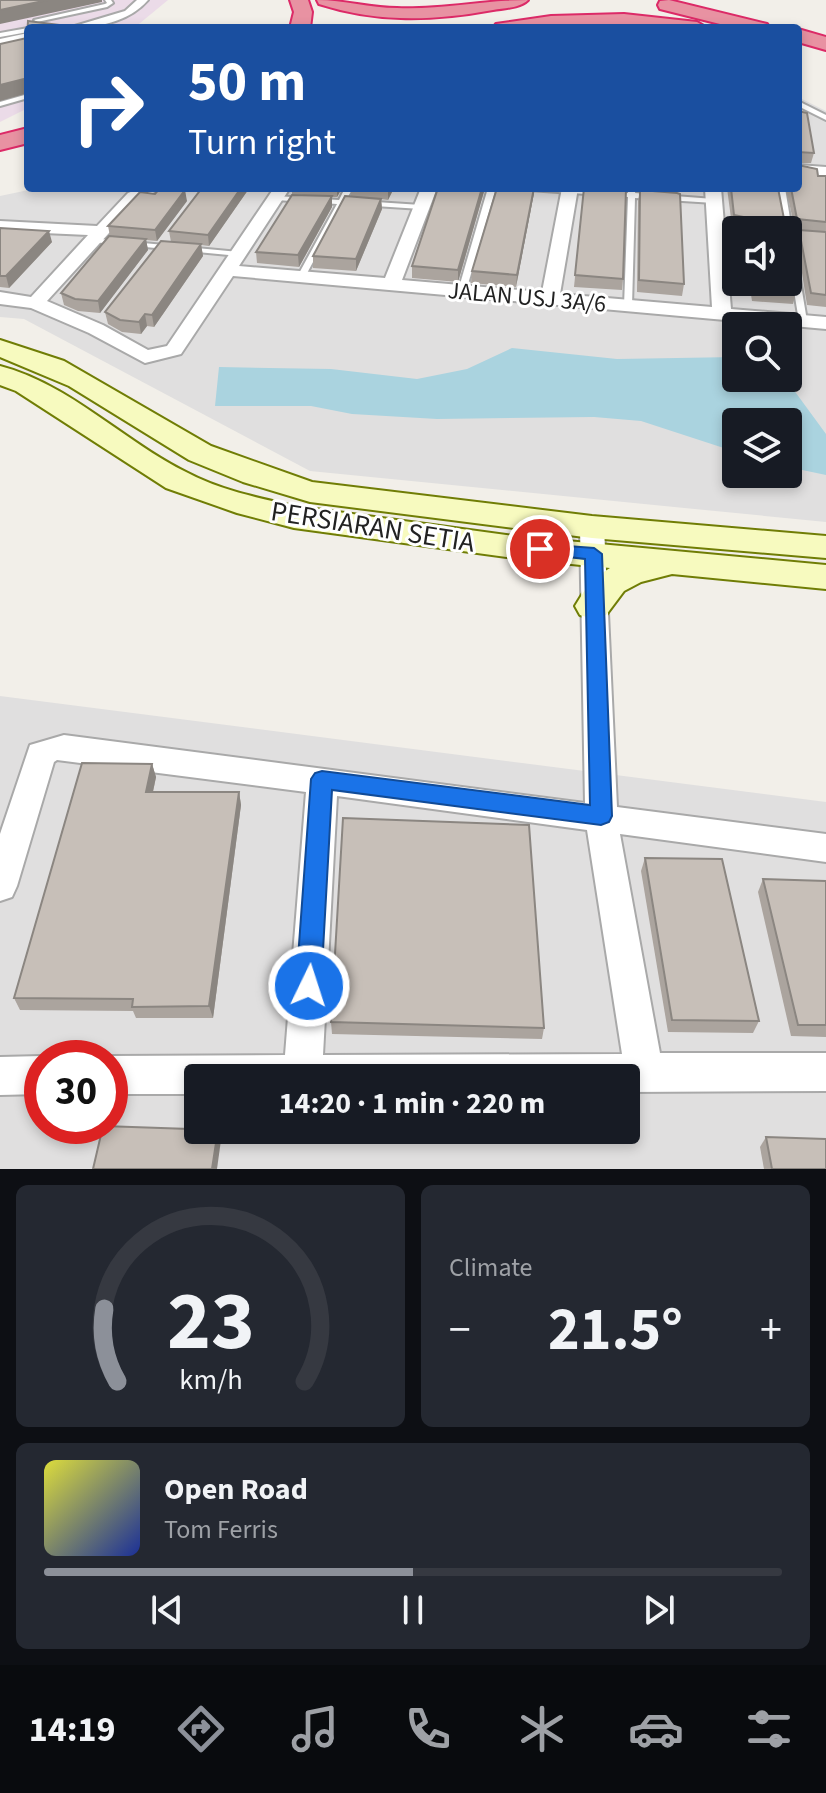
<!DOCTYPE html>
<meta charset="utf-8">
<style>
body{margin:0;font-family:"Source Sans 3",sans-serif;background:#242831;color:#f1f3f6;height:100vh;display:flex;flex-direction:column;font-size:30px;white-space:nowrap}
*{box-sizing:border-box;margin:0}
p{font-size:26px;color:#9ea1a6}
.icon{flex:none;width:44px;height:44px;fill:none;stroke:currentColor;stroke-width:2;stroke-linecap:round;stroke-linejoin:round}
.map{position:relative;height:1169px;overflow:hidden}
.details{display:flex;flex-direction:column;gap:16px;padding:16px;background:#0d0f14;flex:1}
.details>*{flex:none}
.hud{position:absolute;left:24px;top:24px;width:778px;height:168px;border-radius:8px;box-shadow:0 4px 12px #0003;background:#1a4fa0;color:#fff;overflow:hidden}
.controls{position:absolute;left:722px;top:216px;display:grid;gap:16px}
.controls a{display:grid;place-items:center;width:80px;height:80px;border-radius:8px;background:#171b24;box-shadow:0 4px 12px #0003;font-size:40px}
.speed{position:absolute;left:24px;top:1040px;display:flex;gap:16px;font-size:40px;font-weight:700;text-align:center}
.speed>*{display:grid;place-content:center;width:104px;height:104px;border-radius:50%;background:#171b24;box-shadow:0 4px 12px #0003;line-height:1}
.speed .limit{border:12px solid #d22;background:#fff;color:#111}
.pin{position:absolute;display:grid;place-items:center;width:68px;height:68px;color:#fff;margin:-34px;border:4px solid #fff;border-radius:50%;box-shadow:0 2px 8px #0007}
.me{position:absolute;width:88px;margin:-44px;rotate:4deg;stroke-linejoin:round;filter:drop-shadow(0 0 6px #0008)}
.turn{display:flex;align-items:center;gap:28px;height:168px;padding:0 32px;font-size:36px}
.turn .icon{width:104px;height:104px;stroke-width:2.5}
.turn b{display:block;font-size:56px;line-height:68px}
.big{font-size:60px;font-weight:700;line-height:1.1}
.details .card{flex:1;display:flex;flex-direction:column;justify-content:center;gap:12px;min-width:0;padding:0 28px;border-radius:12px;background:#242831}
.details .dial{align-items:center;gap:0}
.dial svg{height:208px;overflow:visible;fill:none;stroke:#363941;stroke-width:7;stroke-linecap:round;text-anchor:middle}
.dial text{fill:#f1f3f6;stroke:none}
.song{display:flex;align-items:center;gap:24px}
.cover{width:96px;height:96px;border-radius:12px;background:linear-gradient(135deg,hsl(60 70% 55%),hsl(230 70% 35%))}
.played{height:8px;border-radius:4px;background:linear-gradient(90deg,#8c9099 50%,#363941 50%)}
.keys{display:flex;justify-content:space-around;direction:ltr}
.heat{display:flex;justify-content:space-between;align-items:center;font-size:44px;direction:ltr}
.details .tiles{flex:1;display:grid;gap:16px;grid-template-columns:1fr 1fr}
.card:last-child{grid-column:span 2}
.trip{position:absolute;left:184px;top:1064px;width:456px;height:80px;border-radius:8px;background:#171b24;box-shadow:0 4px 12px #0003;font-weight:700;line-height:80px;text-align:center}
.tabs{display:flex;height:128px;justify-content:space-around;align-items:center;background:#090b0e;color:#9ea1a6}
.tabs .icon{width:56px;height:56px}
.tabs .current{color:#8c9099}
.tabs b{font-size:36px;color:#f1f3f6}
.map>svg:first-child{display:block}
.residential{fill:#e0dfdf;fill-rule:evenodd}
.industrial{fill:#ebdbe8}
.water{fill:#aad3df}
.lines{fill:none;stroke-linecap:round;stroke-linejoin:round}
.lane-casing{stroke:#a9a9a9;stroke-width:4}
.street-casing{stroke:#a9a9a9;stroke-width:4}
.secondary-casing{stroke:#707d05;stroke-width:4}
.highway-casing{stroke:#dc2a67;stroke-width:4}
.lane{fill:#fff;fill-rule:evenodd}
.street{fill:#fff;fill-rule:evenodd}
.secondary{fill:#f7fabf;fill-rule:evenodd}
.highway{fill:#e892a2;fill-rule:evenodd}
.wall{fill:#aba49e}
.shaded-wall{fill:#8b8681}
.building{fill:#c7bfb8;stroke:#8b8681;stroke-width:2}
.route{fill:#1a73e8;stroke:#114b97;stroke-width:2}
.labels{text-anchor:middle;stroke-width:6;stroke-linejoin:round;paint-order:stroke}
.far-street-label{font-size:24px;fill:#222;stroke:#fff}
.street-label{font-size:28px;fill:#222;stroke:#fff}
</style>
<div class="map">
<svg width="826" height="1169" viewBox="0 0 826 1169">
<rect width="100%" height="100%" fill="#f2efe9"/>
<g class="residential">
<path d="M798,97l28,14v411l-516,-51 -286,-152 -24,-2v-121l38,-8h760zM736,230h52v52h-52zM736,326h52v52h-52zM736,422h52v52h-52z"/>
<path d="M0,696l826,106v367h-826zM42,1058h68v68h-68zM198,1078h428v52h-428z"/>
</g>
<polygon class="industrial" points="0,0 168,0 134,28 28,28 28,108 0,122"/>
<polygon class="water" points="512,348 617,359 736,357 736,378 785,378 826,434 826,475 788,467 788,422 736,422 736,452 641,421 594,417 437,419 352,414 311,406 215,406 219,367 331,369 417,379 467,369"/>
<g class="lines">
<defs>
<g id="lane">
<polygon points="105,0 111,0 113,3 107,7 37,22 34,20 105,4 107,3"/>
<polygon points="28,28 28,32 0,37 0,33"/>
<polygon points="28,94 28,98 0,106 0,102"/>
<polygon points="798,101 826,115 826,120 798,106"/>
<polygon points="345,188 353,188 346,200 421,205 425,207 421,209 344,204 305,277 298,279 297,277 337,204 276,200 272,198 276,196 339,200"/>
<polygon points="488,188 496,188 466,291 459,293 458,291"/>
<polygon points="526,188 561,188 628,193 628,188 636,188 635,193 714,199 718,201 714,203 635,198 632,306 628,309 624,306 628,197 530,190"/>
<polygon points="777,188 785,188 807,321 803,324 799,321 788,255 788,230 784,230"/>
<polygon points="713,228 736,229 739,230 736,230 736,233 716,232 713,232"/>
<polygon points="90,238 239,252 243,254 239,256 93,242 90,242"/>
</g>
<g id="street">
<path d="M137,0h11c-19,22 -51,28 -80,28l57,-17z"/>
<polygon points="28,33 28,41 0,47 0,39"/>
<polygon points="798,165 826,167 826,177 798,175"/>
<polygon points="141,188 163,188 140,199 47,301 103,325 148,350 167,346 274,188 290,188 239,266 385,278 421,188 437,188 402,280 542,292 562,188 578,188 560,294 712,307 705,188 721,188 731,309 826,317 826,329 233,276 181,354 145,363 89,333 31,308 0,304 0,292 31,297 88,235 0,231 0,221 97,226 128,193"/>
<path d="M592,519l9,2 3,6 13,280 209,27v28l-206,-28 40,219h166v38l-200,1v-14h-428v16h-88v-36h-6l6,-2 175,-1 21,-263 -249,-32 -3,2 -37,124 -5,11 -12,4v-67l30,-89 34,-10 521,68 -5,-276 3,-6zM337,796l250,34 35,224 -299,1z"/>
<polygon points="42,1056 48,1058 42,1058 42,1094 0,1095 0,1057"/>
</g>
<g id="secondary">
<polygon points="0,340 64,361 211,446 312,482 592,516 826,536 826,558 592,538 310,502 243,482 189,460 69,386 0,357"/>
<path d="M0,366c70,18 124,76 188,107 32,17 71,25 106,33l219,30 313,29v24l-154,-15 -31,8 -17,9 -18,24 -13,4 -13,-4 -5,-9 16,-26 19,-12 -97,-10 -219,-30 -57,-15 -71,-25 -150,-97 -16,-6z"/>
</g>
<g id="highway">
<polygon points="290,0 308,0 312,12 310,28 290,28 294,12"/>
<path d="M317,0c27,0 53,8 80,8 44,2 87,-8 131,-8 -8,8 -23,8 -35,10 -60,11 -115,13 -174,-6z"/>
<polygon points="669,0 767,24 770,28 736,28 660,9 658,5 660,1"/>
<polygon points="624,14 697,22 707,28 600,26 493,28 496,24 551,16"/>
<polygon points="798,29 826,37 826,50 798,42"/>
<polygon points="28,128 28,143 0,150 0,135"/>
</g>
</defs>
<use href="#lane" class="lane-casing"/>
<use href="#street" class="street-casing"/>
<use href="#secondary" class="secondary-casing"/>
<use href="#highway" class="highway-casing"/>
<use href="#lane" class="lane"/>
<use href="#street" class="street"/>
<use href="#secondary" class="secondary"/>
<use href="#highway" class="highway"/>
</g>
<g class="wall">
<polygon points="798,111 814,153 811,163 798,163"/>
<polygon points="818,176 826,176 826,307 807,305 797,241 799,231 795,230 786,188 798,188"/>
<polygon points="202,188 248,188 248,190 209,246 201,245 203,256 154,327 147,326 141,334 122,332 108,324 105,312 171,242 169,231"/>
<polygon points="292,188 342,188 337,197 332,197 332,207 299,267 257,263 256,252 317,196 292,194"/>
<polygon points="351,188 394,188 388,200 381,199 382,209 356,271 313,268 313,256 351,197"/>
<polygon points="438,188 485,188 458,282 412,278 412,266"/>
<polygon points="584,188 625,188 623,279 622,290 574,287"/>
<polygon points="637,188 676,188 675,193 684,284 682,296 637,292 638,201 640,190 642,190 639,190"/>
<polygon points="727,188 778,188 784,219 788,230 742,230 742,228 732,226"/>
<polygon points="534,193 516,287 471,283 472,271"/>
<polygon points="187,201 157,241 146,240 148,250 100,313 78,311 64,305 61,293 110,236 108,226"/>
<polygon points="0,228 52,242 9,288 0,287"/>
<polygon points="749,282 788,282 796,292 793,304 752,301"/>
<polygon points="152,764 156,777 153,792 239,792 241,805 213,1018 136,1018 133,1011 20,1010 14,998"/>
<polygon points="645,858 759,1021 753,1033 668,1032 641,871"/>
<polygon points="763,879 826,881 826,1037 791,1036 758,892"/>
<polygon points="331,1022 544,1028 542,1039 332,1034"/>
<polygon points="766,1137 826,1169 764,1169 760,1147"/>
</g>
<g class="shaded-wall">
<polygon points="48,0 102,0 102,2 0,24 0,10"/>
<polygon points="28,78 28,93 0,101 0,85"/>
<polygon points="241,188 248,188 248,190 209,246 208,235"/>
<polygon points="337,188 342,188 337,197"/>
<polygon points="388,188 394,188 388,200"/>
<polygon points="482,188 485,188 458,282 458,270"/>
<polygon points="534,188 534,193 516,287 517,275"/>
<polygon points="185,190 187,201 157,241 155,230"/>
<polygon points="332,196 332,207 299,267 298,255"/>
<polygon points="381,199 382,209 356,271 356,259"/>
<polygon points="49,231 52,242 9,288 6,276"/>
<polygon points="146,239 148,250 100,313 98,301"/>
<polygon points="201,244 203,256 154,327 152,315"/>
<polygon points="145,314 147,326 141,334 139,322"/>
<polygon points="152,764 156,777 150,805 146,792"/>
<polygon points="239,792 241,805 213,1018 209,1006"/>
<polygon points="218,1130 221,1140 217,1169 212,1169"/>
</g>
<g class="building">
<polygon points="0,0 48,0 0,10"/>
<polygon points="28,21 83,28 28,28 28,78 0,85 0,44 27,38"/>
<polygon points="798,111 807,113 814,153 798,152 798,159"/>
<polygon points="798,165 817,169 818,176 826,176 826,222 797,219 791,188 798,188"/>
<polygon points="160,188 185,190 155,230 108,226 140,192 155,194"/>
<polygon points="202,188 241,188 208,235 169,231"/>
<polygon points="438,188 482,188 458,270 412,266"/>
<polygon points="497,188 534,188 517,275 472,271"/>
<polygon points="584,188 626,189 623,279 575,275"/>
<polygon points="731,188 778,188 784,219 788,222 788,230 746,230 744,217 734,215"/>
<polygon points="640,190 677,193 680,194 684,284 639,280"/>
<polygon points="292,195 332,196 298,255 256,252"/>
<polygon points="345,196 381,199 356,259 313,256"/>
<polygon points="0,228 49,231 6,276 0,276"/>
<polygon points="799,230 826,232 826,295 811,293"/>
<polygon points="109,236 146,239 98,301 75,299 61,293"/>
<polygon points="161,241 201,244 152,315 145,314 139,322 120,320 105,312"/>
<polygon points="788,245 796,292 755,289 754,282 788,282"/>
<polygon points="82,763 152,764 146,792 239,792 209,1006 132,1007 133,999 14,998"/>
<polygon points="343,818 529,825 544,1028 331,1022"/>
<polygon points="645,858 722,859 759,1021 672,1020"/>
<polygon points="763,879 826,881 826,1025 798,1025"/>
<polygon points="103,1126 218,1130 212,1169 93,1169"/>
<polygon points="766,1137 826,1139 826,1169 772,1169"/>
</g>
<polygon class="route" points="540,544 594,548 602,554 612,816 609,822 601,825 332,790 321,986 318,994 309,998 300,994 296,986 311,779 315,773 322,771 590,805 585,559 533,553 531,549"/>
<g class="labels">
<g class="far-street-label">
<text transform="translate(527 297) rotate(5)" y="8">JALAN USJ 3A/6</text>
</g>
<g class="street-label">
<text transform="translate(373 526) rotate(9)" y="10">PERSIARAN SETIA</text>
</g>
</g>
</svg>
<div class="controls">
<a><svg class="icon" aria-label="sound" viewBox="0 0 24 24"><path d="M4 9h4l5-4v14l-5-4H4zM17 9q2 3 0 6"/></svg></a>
<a><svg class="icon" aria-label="search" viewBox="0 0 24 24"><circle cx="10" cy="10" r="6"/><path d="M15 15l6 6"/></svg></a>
<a><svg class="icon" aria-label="layers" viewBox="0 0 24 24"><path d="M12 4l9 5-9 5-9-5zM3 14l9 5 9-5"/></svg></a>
</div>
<div class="speed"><div class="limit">30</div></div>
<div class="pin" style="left:540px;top:549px;background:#d93025"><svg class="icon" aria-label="arrive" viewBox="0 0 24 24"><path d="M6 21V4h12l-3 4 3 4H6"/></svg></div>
<svg class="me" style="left:309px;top:986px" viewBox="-20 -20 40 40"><circle r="17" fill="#1a73e8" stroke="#fff" stroke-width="3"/><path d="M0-11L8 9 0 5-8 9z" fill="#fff"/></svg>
<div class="trip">14:20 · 1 min · 220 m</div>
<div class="hud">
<div class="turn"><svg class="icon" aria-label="right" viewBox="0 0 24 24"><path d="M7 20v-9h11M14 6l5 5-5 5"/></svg><div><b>50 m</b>Turn right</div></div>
</div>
</div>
<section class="details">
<div class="tiles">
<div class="card dial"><svg viewBox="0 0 100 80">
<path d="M14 69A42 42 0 1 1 86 69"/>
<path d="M14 69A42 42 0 0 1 9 41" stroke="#8c9099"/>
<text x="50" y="56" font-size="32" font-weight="700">23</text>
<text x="50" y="72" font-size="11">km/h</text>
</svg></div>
<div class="card"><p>Climate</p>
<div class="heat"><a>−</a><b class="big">21.5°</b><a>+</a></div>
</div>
<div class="card">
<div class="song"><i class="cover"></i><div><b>Open Road</b><p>Tom Ferris</p></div></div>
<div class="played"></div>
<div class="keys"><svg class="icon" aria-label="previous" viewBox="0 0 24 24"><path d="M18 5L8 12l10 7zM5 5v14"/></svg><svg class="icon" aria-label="pause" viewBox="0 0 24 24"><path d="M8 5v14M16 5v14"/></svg><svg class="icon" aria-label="next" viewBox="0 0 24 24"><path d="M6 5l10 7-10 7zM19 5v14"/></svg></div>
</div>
</div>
</section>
<nav class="tabs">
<b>14:19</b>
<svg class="icon current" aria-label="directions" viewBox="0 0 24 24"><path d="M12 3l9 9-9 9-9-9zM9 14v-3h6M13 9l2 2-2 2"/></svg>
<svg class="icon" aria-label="music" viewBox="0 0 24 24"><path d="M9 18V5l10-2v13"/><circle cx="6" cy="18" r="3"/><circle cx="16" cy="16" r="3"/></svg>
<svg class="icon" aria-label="phone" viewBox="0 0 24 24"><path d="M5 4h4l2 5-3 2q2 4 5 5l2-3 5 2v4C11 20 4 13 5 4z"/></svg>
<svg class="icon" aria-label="climate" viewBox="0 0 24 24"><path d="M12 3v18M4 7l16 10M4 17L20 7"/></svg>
<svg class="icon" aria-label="car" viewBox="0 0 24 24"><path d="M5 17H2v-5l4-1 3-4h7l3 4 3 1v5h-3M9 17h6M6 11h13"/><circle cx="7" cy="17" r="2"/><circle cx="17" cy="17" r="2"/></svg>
<svg class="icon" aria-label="filters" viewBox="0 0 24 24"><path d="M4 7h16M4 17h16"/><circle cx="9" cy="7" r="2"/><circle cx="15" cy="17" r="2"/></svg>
</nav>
